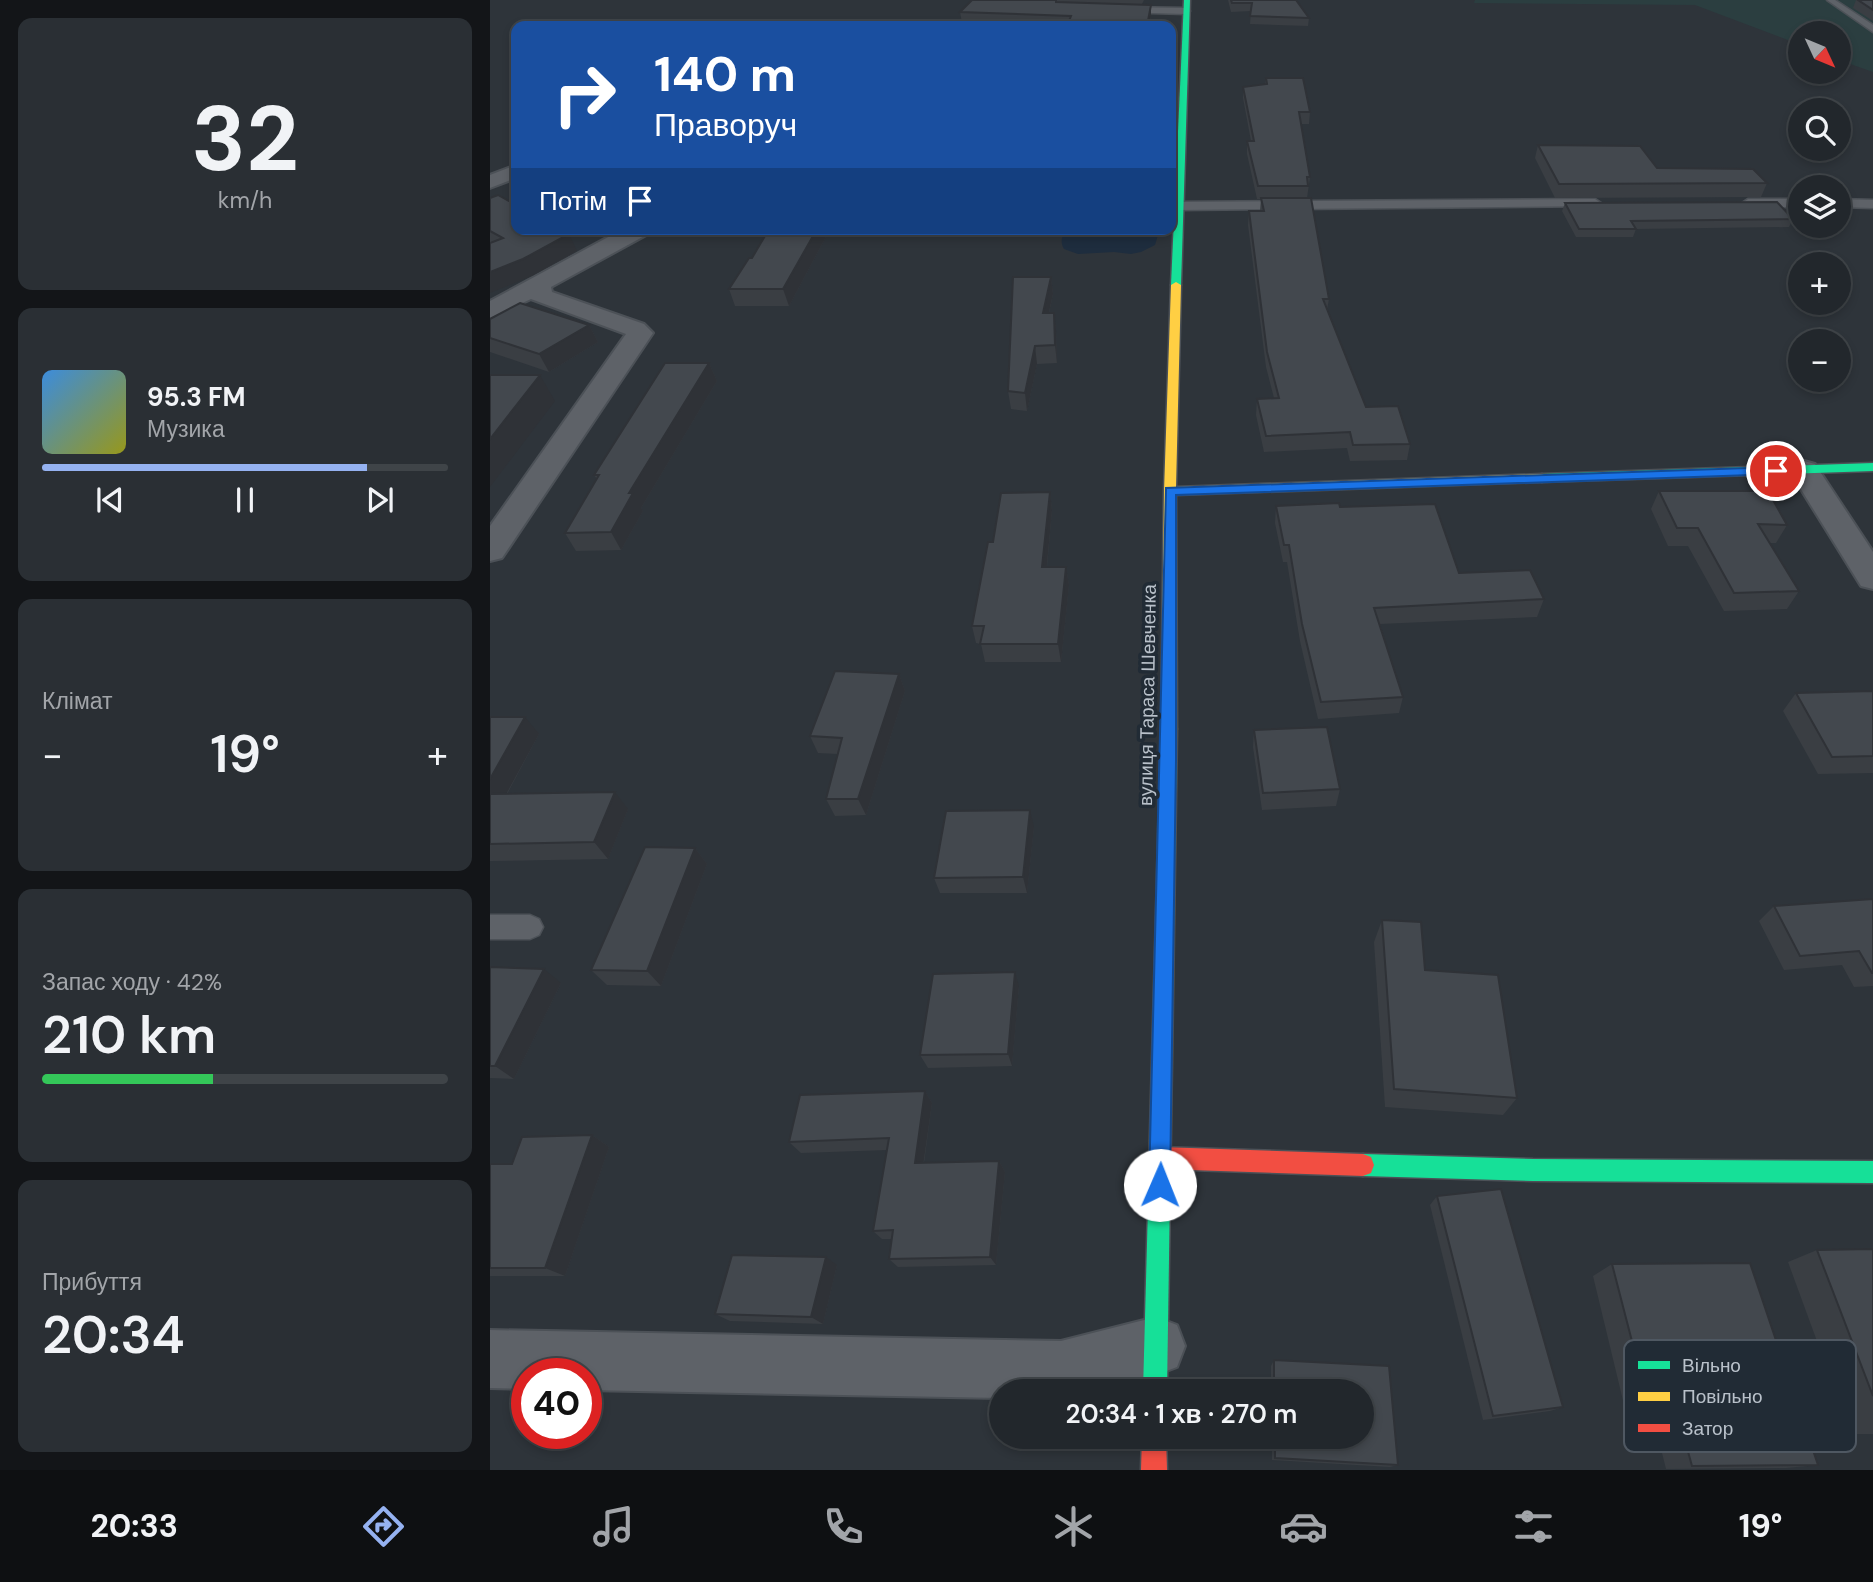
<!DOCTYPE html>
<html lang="uk">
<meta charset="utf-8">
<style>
body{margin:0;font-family:"DM Sans",sans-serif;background:#2a2f34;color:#f1f3f6;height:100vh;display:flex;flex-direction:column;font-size:26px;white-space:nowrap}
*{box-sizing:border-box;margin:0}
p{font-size:23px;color:#a2a5a9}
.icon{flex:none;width:38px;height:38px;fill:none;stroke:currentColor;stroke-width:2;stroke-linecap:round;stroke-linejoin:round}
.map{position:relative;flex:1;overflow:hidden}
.side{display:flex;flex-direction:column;gap:18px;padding:18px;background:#131518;width:490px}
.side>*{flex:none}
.guide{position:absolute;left:21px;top:21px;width:665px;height:214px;border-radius:14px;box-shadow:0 4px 10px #0003,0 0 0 2px #3f4448;background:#1a4fa0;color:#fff;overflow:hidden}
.needle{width:46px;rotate:134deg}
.controls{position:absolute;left:1298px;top:21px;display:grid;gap:14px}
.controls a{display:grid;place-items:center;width:63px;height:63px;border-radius:50%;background:#22272c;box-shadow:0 4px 10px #0003,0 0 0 2px #3f4448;font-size:35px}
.speed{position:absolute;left:21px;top:1358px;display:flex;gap:14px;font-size:35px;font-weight:700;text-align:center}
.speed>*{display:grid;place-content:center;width:91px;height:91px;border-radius:50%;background:#22272c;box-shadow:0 4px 10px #0003,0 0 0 2px #3f4448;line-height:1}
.speed .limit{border:10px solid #d22;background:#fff;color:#111}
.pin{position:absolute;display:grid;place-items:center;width:60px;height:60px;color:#fff;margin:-30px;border:4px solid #fff;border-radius:50%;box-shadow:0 2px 7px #0007}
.me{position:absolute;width:77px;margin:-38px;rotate:1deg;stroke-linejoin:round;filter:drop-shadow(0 0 5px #0008)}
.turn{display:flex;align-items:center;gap:24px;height:147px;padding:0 28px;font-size:32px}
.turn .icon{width:91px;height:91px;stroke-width:2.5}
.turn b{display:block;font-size:49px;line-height:60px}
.then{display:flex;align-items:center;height:66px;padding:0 28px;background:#0003;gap:14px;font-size:26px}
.big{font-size:52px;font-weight:600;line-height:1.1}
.side .widget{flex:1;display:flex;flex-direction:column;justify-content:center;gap:10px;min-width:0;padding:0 24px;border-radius:14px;background:#2a2f34}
.side .dial{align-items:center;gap:0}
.dial b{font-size:91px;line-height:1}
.song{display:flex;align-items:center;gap:21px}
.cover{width:84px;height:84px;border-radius:10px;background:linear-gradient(135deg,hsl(210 70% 55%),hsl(60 70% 35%))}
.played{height:7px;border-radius:4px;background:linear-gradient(90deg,#95b2f1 80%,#3f4448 80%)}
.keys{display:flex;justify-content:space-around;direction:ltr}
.heat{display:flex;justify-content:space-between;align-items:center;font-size:38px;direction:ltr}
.charge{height:10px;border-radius:5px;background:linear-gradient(90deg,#34c759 42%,#3f4448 0)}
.trip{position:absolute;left:499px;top:1379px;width:385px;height:70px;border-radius:35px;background:#22272c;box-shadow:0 4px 10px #0003,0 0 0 2px #3f4448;font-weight:600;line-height:70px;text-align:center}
.dock{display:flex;height:112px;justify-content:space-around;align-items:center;background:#0e1012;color:#a2a5a9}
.dock .icon{width:49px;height:49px}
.dock .current{color:#95b2f1}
.dock b{font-size:32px;color:#f1f3f6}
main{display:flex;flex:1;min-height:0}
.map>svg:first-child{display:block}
.green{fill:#2b3e40}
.water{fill:#1e2d3e}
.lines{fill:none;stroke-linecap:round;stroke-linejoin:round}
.lane-casing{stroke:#4c5157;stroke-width:3}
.street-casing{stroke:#4c5157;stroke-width:4}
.fast-casing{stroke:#4c5157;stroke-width:3}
.slow-casing{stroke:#4c5157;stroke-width:3}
.jam-casing{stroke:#4c5157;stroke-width:3}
.lane{fill:#5e6268;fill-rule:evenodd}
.street{fill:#5e6268;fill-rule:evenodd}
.fast{fill:#16e098;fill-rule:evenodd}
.slow{fill:#ffcf43;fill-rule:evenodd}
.jam{fill:#f24e42;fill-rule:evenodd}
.wall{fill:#3a3e43}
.shaded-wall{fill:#2f3237}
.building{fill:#43484e;stroke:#2f3237;stroke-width:2}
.route{fill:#1a73e8;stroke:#114b97;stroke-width:2}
.labels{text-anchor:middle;stroke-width:7;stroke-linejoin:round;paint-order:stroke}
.street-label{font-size:19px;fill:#b9c1ca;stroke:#212b35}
.key{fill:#212b35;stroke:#4f5862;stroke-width:2}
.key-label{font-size:19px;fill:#b9c1ca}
</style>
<main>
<section class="side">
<div class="widget dial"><b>32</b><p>km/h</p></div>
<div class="widget">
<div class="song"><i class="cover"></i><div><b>95.3 FM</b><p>Музика</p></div></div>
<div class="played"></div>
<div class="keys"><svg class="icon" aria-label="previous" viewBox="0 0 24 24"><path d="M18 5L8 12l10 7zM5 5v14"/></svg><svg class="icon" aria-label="pause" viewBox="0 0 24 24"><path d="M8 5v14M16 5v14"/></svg><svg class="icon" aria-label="next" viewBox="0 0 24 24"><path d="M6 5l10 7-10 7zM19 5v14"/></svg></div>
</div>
<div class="widget"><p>Клімат</p>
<div class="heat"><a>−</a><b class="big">19°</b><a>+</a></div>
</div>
<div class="widget"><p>Запас ходу · 42%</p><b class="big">210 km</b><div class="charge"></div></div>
<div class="widget"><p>Прибуття</p><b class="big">20:34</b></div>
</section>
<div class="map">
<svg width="1383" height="1470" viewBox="0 0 1383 1470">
<rect width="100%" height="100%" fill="#2e343a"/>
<polygon class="green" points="985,0 1383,0 1383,72 1349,60 1349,33 1311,33 1311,45 1205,5 984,3"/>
<path class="water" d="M578,229h84l6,6 -3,10 -14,7 -10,2 -17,-2 -36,2 -14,-5c-4,-7 -3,-14 4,-20z"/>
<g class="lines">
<defs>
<g id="lane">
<polygon points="1337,0 1345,0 1383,25 1383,32"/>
<polygon points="632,7 695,8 700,11 695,14 629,12 629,8"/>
<polygon points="1105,199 1111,203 1109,206 688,210 682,206 688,202"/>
<polygon points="1311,199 1311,207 1258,207 1252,203 1258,199"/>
<polygon points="1349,199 1383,200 1383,208 1349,207"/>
<polygon points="0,915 40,915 49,919 53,927 49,935 40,939 0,939"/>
</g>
<g id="street">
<polygon points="26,165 26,178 0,188 0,175"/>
<polygon points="133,229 161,229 158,234 61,287 62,292 154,324 163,333 12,558 0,561 0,526 136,334 41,299 0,318 0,301"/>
<polygon points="1314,461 1325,464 1383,552 1383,589 1371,586 1299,470 1303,464"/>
<polygon points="666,1317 687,1325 695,1346 687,1367 666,1375 603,1391 511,1391 511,1398 96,1390 96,1374 37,1374 37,1389 0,1388 0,1330 571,1341"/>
</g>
<g id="fast">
<polygon points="694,0 700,0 691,285 686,288 681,285"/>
<polygon points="1383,463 1383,471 1052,482 1046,478 1052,474"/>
<polygon points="679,723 685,725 687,729 677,1391 653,1391 671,729 673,725"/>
<polygon points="873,1154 1043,1159 1383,1161 1383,1183 1043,1181 873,1176 865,1173 862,1165 865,1157"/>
</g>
<polygon id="slow" points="686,282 691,285 686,487 1052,474 1058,478 1052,482 686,495 687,729 685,733 673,733 671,729 674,491 681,285"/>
<g id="jam">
<polygon points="670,1147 873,1154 881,1157 884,1165 881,1173 873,1176 670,1169 662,1166 659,1158 662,1150"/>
<polygon points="652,1437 676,1437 677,1470 651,1470"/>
</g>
</defs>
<use href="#lane" class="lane-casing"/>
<use href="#street" class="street-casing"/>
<use href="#fast" class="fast-casing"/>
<use href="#slow" class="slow-casing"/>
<use href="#jam" class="jam-casing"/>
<use href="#lane" class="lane"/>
<use href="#street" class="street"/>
<use href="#fast" class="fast"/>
<use href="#slow" class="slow"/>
<use href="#jam" class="jam"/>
</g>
<g class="wall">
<polygon points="482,0 654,0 652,4 661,5 661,16 659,26 558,26 472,23 470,12"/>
<polygon points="738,0 806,0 819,18 818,26 760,24 761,11 741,12"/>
<polygon points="1366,0 1383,0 1383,21 1363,8"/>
<polygon points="776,78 820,112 819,124 811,124 820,177 817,198 839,299 837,310 876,407 920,444 917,460 860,461 857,448 774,452 766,415 767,399 784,398 776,367 758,225 759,211 770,211 771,199 767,199 757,154 757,141 761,141 753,98 753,87 775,85"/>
<polygon points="26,91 26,104 21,93"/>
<polygon points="1048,145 1167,168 1277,183 1271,197 1065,198 1045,158"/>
<polygon points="0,198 87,251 42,276 0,242"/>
<polygon points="1075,203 1303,219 1299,227 1146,229 1143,237 1086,237 1072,211"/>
<polygon points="279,229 337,229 338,233 299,306 245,306 239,289 262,258"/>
<polygon points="561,277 563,294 559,313 564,313 566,330 567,363 547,364 537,411 521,409 518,391"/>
<polygon points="0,319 99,325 108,342 59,372 0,352"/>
<polygon points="219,363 227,381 151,508 153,511 131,550 86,551 75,533 107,479 104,475"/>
<polygon points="1169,491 1297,525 1286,543 1279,543 1309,591 1297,609 1234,611 1198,546 1178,546 1161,509"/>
<polygon points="560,492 562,510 557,567 576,567 579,585 571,662 495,662 491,644 486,643 482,626 503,542"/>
<polygon points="786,506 850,507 969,573 1054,599 1047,617 890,624 913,697 909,713 828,719 810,641 797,562 793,562 785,523"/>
<polygon points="409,674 415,691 376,815 345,816 336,799 348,754 328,753 320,736"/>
<polygon points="1383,691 1383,773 1328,774 1293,711 1306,693"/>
<polygon points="0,717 49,734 17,794 138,809 118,859 0,861"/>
<polygon points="764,730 850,789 846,806 772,810 763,747"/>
<polygon points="544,827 537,893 450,893 444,878"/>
<polygon points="205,848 217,864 171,986 117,985 101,970"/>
<polygon points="1383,899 1383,986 1364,987 1352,965 1294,970 1269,921 1284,906"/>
<polygon points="892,920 1027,1098 1013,1115 895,1107 884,942"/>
<polygon points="0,967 71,983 24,1079 0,1078"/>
<polygon points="529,986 522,1066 438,1068 430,1055"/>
<polygon points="435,1091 442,1103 434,1163 509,1161 515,1172 506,1265 408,1267 399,1259 402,1239 392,1239 383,1231 397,1150 311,1153 299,1142"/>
<polygon points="102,1135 119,1147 75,1276 0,1276 0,1164 22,1164"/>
<polygon points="947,1196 1073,1407 1060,1411 993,1420 940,1205"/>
<polygon points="1383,1249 1383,1434 1361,1434 1298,1262 1327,1250"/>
<polygon points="1122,1264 1328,1465 1296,1468 1176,1469 1169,1441 1143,1442 1103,1276"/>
<polygon points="347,1265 333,1324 240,1321 225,1314"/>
<polygon points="784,1360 899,1366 908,1465 900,1467 782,1460 782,1437 872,1437 872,1391 781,1391 781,1366"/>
</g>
<g class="shaded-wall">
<polygon points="661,5 661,16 659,26 657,26"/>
<polygon points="327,229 337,229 338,233 299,306 293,289"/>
<polygon points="79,234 87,251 42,276 0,293 0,272"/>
<polygon points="561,277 563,294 555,330 553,313"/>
<polygon points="564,313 566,330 567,363 565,345"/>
<polygon points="99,325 108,342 59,372 49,354"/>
<polygon points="545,346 547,364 537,411 535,393"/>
<polygon points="219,363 227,381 151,508 153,511 131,550 121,532 139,493"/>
<polygon points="50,375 65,401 0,487 0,439"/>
<polygon points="560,492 562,510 555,585 552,567"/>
<polygon points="576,567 579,585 571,662 568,644"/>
<polygon points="409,674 415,691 376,815 368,799"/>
<polygon points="35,717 49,734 7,811 0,804 0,779"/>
<polygon points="125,792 138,809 118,859 104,842"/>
<polygon points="540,810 544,827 537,893 533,877"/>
<polygon points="205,848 217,864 171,986 157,971"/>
<polygon points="54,969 71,983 24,1079 5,1066"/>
<polygon points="525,972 529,986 522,1066 518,1054"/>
<polygon points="435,1091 442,1103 432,1173 425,1163"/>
<polygon points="102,1135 119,1147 75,1276 55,1268"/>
<polygon points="509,1161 515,1172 506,1265 500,1257"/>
<polygon points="336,1257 347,1265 333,1324 321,1317"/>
</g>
<g class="building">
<polygon points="482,0 566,0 566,2 661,5 657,26 577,26 581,16 470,12"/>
<polygon points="741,0 806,0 819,18 760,16 762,3 742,3"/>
<polygon points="1368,0 1383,0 1383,10"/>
<polygon points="776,78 813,78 820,112 809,112 820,177 817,177 818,186 768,186 757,141 764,141 753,87 777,84"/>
<polygon points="1048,145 1150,146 1167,168 1263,169 1277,183 1069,184"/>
<polygon points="8,195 26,205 26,229 70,229 79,234 33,259 0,272 0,243 13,238 0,231 0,198"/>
<polygon points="771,198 821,198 839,299 833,299 876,407 908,406 920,444 863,445 860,432 776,436 767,399 789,398 777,352 759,211 774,211"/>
<polygon points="1287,202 1303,219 1141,221 1146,229 1089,229 1075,203"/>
<polygon points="279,229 327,229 293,289 239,289 259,258 262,258"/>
<polygon points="523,277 561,277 553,313 564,313 565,345 545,346 535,393 518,391"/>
<polygon points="30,303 99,325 49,354 0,338 0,319"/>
<polygon points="175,363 219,363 139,493 143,493 121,532 75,533 109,475 104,475"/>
<polygon points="0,375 50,375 0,439"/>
<polygon points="1169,491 1278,491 1297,525 1268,524 1309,591 1244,593 1208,528 1187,528"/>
<polygon points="560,492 552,567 576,567 568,644 490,644 494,626 482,626 498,542 503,542 511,493"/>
<polygon points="849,503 850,507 945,504 969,573 1040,570 1054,599 884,608 913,697 831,702 812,624 799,545 794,545 786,506"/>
<polygon points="345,671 409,674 368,799 336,799 352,738 320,736"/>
<polygon points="1383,691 1383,756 1342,757 1306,693"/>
<polygon points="0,717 35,717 0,779"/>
<polygon points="837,727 850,789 773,793 764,730"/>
<polygon points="125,792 104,842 0,844 0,794"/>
<polygon points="540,810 533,877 444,878 456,811"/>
<polygon points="155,847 205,848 157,971 101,970"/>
<polygon points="1383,899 1383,973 1382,973 1369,951 1310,956 1284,906"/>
<polygon points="892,920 931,922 935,970 1008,975 1027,1098 904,1089"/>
<polygon points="0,967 54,969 5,1066 0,1066"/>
<polygon points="525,972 518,1054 430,1055 443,974"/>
<polygon points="435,1091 425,1163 509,1161 500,1257 399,1259 403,1230 383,1231 399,1138 299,1142 310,1095"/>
<polygon points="102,1135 55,1268 0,1268 0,1164 22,1164 32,1137"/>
<polygon points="1011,1189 1073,1407 1003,1416 947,1196"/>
<polygon points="1383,1249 1383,1396 1327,1250"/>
<polygon points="242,1255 336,1257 321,1317 225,1314"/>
<polygon points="1260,1263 1328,1465 1202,1466 1194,1437 1167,1438 1122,1264"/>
<polygon points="784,1360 899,1366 908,1465 785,1458 785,1437 872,1437 872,1391 784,1391"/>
</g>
<polygon class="route" points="1286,467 1292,471 1290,474 686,495 686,760 680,1185 677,1193 670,1196 662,1193 659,1185 676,488"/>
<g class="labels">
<g class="street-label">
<text transform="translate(657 695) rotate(-89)" y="7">вулиця Тараса Шевченка</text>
</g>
</g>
<rect x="1134" y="1340" width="232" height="112" rx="10" class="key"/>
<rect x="1148" y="1361" width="32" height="8" fill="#16e098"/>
<rect x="1148" y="1392" width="32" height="9" fill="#ffcf43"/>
<rect x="1148" y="1424" width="32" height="8" fill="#f24e42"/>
<g class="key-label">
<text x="1192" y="1372">Вільно</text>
<text x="1192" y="1403">Повільно</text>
<text x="1192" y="1435">Затор</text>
</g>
</svg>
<div class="controls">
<a><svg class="needle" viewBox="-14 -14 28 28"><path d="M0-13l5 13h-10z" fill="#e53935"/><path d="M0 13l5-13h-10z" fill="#a2a5a9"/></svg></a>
<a><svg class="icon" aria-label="search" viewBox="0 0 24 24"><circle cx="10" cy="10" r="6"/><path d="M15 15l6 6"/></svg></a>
<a><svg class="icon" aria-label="layers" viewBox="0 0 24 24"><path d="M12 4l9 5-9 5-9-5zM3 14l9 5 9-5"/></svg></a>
<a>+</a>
<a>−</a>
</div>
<div class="speed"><div class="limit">40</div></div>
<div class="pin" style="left:1286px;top:471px;background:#d93025"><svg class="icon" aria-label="arrive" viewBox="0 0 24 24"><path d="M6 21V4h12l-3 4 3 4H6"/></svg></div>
<svg class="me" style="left:670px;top:1185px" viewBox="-20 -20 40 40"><circle r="19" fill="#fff"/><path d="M0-13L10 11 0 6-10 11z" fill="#1a73e8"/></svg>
<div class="trip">20:34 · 1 хв · 270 m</div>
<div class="guide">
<div class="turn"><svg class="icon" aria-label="right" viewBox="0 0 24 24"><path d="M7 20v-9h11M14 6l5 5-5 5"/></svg><div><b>140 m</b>Праворуч</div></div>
<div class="then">Потім<svg class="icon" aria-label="arrive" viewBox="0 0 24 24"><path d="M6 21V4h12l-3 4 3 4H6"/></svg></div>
</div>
</div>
</main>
<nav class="dock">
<b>20:33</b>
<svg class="icon current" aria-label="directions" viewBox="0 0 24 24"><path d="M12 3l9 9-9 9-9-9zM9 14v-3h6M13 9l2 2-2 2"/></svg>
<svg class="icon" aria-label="music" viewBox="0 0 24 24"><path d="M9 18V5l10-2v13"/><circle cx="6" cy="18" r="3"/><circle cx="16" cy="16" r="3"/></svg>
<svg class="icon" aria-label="phone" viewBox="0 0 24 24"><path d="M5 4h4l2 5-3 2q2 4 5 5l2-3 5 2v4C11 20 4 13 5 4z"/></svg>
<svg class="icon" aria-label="climate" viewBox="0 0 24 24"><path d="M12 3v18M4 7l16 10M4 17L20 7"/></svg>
<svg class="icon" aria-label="car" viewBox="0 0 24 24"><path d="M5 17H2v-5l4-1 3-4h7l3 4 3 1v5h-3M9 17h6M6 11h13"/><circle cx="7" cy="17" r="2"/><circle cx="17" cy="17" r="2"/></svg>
<svg class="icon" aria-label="filters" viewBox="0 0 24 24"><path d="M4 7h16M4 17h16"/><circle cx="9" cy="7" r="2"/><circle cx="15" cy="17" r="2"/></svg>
<b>19°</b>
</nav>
